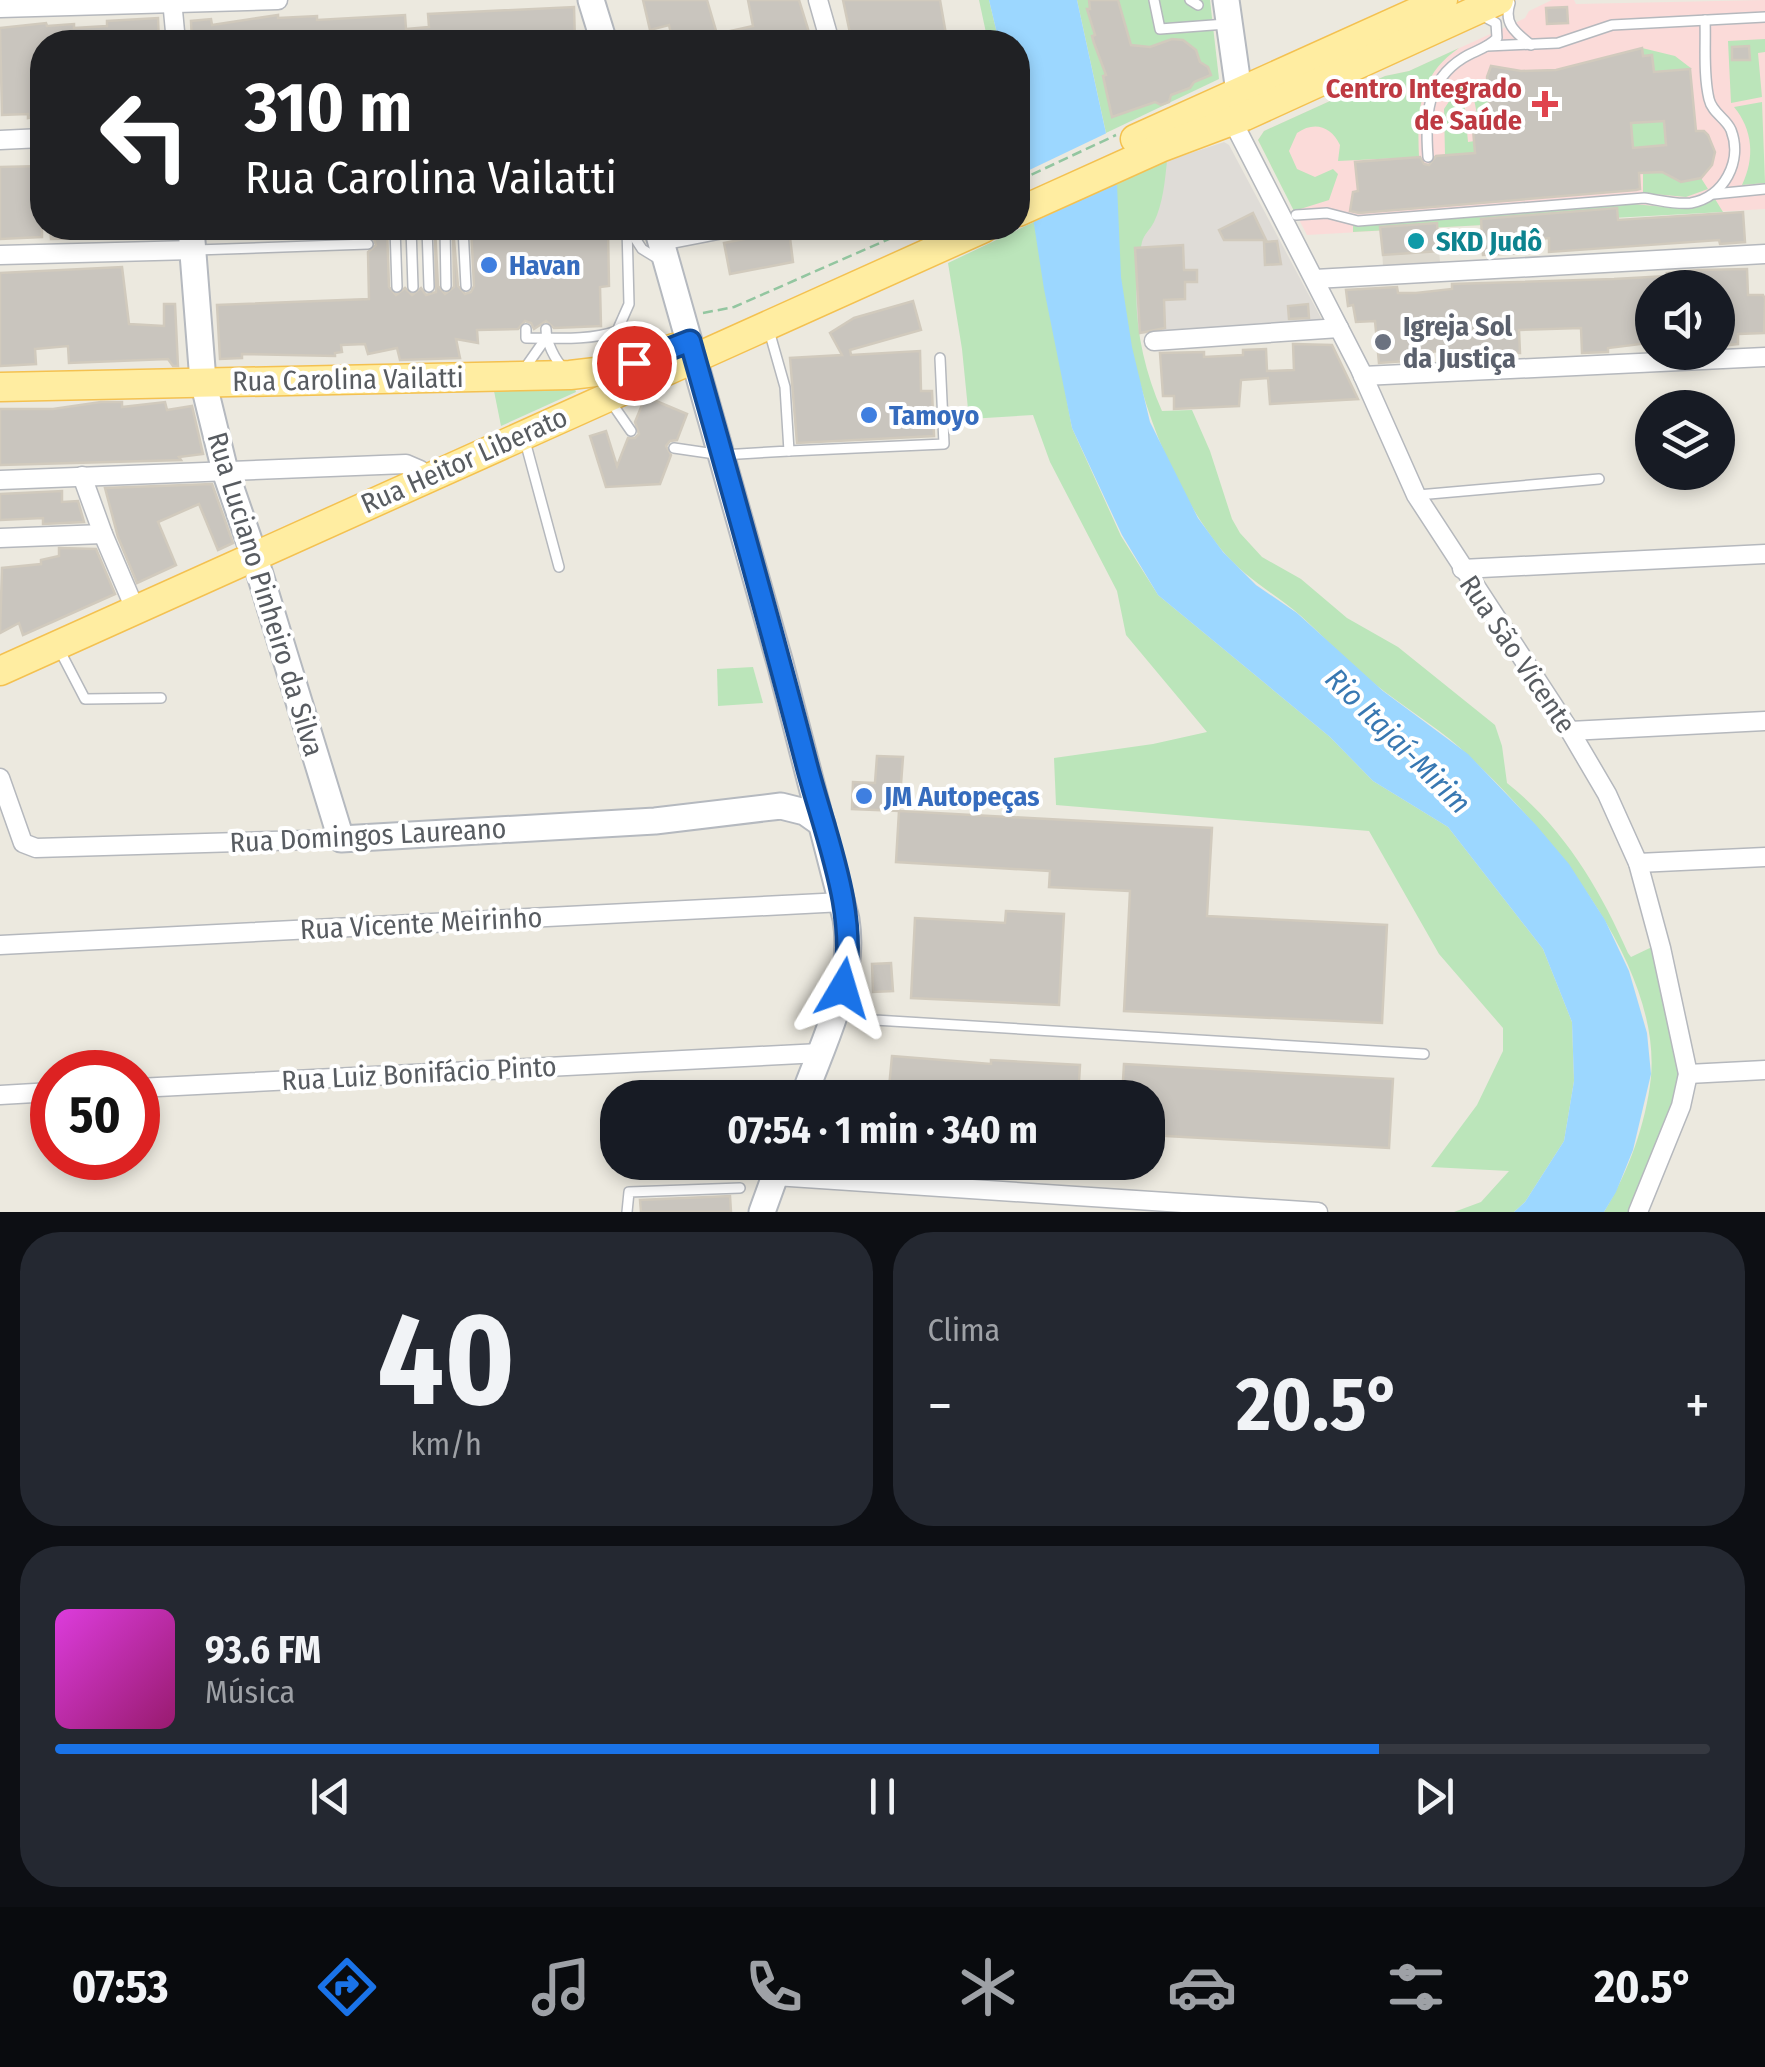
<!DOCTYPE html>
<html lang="pt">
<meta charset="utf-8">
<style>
body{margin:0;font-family:"Fira Sans Condensed",sans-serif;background:#242831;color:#f1f3f6;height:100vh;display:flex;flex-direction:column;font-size:38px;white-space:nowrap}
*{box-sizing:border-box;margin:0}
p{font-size:32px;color:#9ea1a6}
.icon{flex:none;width:55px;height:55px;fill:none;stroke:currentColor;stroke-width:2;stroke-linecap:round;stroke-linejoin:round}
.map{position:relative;height:1212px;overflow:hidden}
.details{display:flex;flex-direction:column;gap:20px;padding:20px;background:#0d0f14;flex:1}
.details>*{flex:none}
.top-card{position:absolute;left:30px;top:30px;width:1000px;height:210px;border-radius:40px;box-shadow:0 5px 15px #0003;background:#202124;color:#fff;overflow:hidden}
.controls{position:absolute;left:1635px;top:270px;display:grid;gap:20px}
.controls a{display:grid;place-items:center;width:100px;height:100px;border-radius:50%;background:#171b24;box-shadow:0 5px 15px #0003;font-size:50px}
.speed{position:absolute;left:30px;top:1050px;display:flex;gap:20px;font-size:50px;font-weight:700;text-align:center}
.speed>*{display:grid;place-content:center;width:130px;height:130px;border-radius:50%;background:#171b24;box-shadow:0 5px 15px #0003;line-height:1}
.speed .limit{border:15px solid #d22;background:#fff;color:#111}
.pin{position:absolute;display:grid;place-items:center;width:85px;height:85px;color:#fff;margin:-42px;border:5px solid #fff;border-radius:50%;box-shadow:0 2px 10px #0007}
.me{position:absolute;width:110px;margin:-55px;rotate:7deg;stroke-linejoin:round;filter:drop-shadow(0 0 8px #0008)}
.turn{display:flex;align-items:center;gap:35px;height:210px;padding:0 50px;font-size:45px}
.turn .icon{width:130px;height:130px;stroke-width:2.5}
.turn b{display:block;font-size:70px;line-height:85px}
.big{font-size:75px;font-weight:700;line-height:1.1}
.details .tile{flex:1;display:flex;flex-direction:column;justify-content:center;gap:15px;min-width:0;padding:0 35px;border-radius:40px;background:#242831}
.details .dial{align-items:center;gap:0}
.dial b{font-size:130px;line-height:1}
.song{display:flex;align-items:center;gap:30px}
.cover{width:120px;height:120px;border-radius:15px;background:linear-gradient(135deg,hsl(300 70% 55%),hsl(320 70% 35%))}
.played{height:10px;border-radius:5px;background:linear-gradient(90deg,#1a73e8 80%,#363941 80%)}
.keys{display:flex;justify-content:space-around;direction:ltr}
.heat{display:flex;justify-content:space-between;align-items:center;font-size:55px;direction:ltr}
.details .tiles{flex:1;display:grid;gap:20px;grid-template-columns:1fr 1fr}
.tile:last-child{grid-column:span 2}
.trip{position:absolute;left:600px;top:1080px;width:565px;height:100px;border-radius:40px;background:#171b24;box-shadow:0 5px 15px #0003;font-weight:700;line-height:100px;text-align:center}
.menu{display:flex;height:160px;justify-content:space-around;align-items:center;background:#090b0e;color:#9ea1a6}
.menu .icon{width:70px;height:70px}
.menu .active{color:#1a73e8}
.menu b{font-size:45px;color:#f1f3f6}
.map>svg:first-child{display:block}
.industrial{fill:#dfdcd7}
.education{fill:#dedad0}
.medical{fill:#fbdbd9}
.green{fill:#bbe5ba}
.water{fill:#9cd7ff}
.pier{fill:#ece9df}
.building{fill:#c9c5be;stroke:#d1cabd;stroke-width:2.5;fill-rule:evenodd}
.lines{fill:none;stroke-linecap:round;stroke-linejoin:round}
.lane-casing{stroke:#b5b8bd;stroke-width:12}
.street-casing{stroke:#b5b8bd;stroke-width:21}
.secondary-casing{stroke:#b5b9bf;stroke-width:29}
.primary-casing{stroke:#f4c150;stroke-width:31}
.path{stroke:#93c6a0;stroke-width:2.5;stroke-dasharray:10 5;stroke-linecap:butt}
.lane{stroke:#fff;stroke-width:9}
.street{stroke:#fff;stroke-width:18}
.secondary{stroke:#fff;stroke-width:25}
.primary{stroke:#ffeda1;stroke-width:28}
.route-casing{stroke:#114b97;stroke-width:25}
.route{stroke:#1a73e8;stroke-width:18}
.health-dot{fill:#e0444e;stroke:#fff;stroke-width:4}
.culture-dot{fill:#0f9aa8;stroke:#fff;stroke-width:4}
.shop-dot{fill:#3f7fe0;stroke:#fff;stroke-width:4}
.worship-dot{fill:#6b7280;stroke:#fff;stroke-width:4}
.labels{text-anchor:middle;stroke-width:8;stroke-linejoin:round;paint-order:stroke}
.health-label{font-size:28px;font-weight:bold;fill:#be3a42;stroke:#fff;text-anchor:end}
.culture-label{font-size:28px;font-weight:bold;fill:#0d838f;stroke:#fff;text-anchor:start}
.shop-label{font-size:28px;font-weight:bold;fill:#366cbe;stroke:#fff;text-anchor:start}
.worship-label{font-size:28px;font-weight:bold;fill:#5b616d;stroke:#fff;text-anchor:start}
.street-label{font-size:28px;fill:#585c61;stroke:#fff}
.water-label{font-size:30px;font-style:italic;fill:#3878b2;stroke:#fff}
</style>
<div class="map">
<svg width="1765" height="1212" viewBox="0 0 1765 1212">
<rect width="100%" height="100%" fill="#ece9df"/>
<polygon class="industrial" points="1224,142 1229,145 1321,318 1318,321 1139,334 1094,195 1167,161"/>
<polygon class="education" points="1437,227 1440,262 1383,266 1381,231"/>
<polygon class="medical" points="1552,0 1574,0 1576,4 1765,0 1765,209 1307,235 1258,140 1264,131 1385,76 1409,71 1519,21 1525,18 1529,11"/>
<g class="green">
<polygon points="979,0 989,0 999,42 988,42"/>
<polygon points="1077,0 1210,0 1219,79 1106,133"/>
<polygon points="1765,39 1765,52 1758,53 1762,97 1731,103 1728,41"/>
<path d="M1459,48c-41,28 -42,64 -40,109l-81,4 2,-16c-9,-19 -26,-24 -43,-12l-8,18 8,18 18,8 18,-8 5,5 -9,26 -35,11 -36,-71 6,-9 121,-55 24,-5z"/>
<polygon points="1642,48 1675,56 1692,69 1654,72 1652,56 1643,56"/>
<polygon points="1460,85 1463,88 1468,142 1482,140 1474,99 1489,99 1539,148 1445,155 1444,109"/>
<path d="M1762,102l3,81 -23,2c13,-27 11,-55 -8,-78z"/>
<polygon points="1683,119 1666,145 1633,148 1624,124"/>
<path d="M1167,161c-2,19 -4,43 -13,61 -4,8 -10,12 -12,20 -13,56 -3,117 20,169l30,-1 18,41 22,68 8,14 22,24 39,22 46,39 51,29 97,78 7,21 5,37c56,44 93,106 121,170l3,4 23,-11c10,41 26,86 25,129 -1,30 -36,108 -50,137h-25c24,-39 42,-88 47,-135 10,-114 -105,-248 -182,-321 -25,-24 -56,-43 -84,-64 -30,-23 -56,-50 -84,-76 -28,-24 -57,-38 -81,-68 -76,-97 -109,-243 -103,-364z"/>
<polygon points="1662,172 1681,182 1701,178 1708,189 1686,197 1643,193 1643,173"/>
<polygon points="1715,199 1723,212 1353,232 1353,226 1633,204 1688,209"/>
<polygon points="1034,222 1072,428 1121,536 1158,595 1330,737 1373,781 1448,827 1543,949 1572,1022 1574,1081 1564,1141 1525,1202 1514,1212 1454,1212 1481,1202 1509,1171 1431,1167 1477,1105 1503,1051 1503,1028 1439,954 1369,831 1056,805 1054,758 1153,744 1207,732 1126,635 1117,591 1050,462 1033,415 969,419 962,349 948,263"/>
<polygon points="575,389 576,392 501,426 494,391"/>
<polygon points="753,667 763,703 718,706 717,669"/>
</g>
<polygon class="water" points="989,0 1077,0 1117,184 1121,277 1132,347 1150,422 1198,518 1223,552 1256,585 1297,613 1383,691 1468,754 1536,825 1569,864 1605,920 1629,971 1647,1033 1651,1074 1633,1150 1616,1192 1604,1212 1514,1212 1525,1202 1564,1141 1574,1081 1572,1022 1543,949 1448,827 1373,781 1330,737 1158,595 1122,535 1072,428 1044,289 1018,121 1018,42 999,42"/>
<polygon class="pier" points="1111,131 1122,181 1029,224 1021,174"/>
<g class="building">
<polygon points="643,0 707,0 717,34 753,26 748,0 799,0 812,42 673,42 669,25 650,30"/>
<polygon points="843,0 940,0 947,40 842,42 841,35 850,33"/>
<polygon points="1089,0 1118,0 1131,45 1150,47 1172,39 1183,40 1196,50 1200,62 1208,67 1211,75 1194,82 1190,88 1171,95 1169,102 1161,105 1155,102 1112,117 1103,76 1106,75 1094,43 1092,36 1095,35 1087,9 1090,9"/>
<polygon points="574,7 575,42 192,42 191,21 211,19 212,25 278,15 278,18 317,16 317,20 405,15 406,29 429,27 428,14"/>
<polygon points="1567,7 1568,23 1547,24 1546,8"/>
<polygon points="158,18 159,42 42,42 42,116 28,118 28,114 2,115 0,28 46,23 47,26 74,24 74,28 107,26 107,21"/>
<polygon points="1749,46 1750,60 1732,60 1732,47"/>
<path d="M1642,48l1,8 9,-1 2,17 36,-3 6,62h8l4,4 7,17 -3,13 -11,13 -20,4 -19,-10 -23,1 1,16 -4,1 -277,23 -9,-2 3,-19 5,-1 -3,-29 65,-5 4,7 5,1 7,-9 39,-3 -2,-24 18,-2 -4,-50 4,-11 30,5 35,-1zM1664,121l2,24 -33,3 -2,-25z"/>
<polygon points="42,166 42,237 0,239 0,167"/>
<polygon points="1617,208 1618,220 1743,212 1745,242 1720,244 1719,240 1549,252 1549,238 1525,240 1525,253 1483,255 1481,219"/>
<polygon points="1253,213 1266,240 1224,240 1219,230"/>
<polygon points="1437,223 1439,251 1383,255 1380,227"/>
<polygon points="50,228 91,228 91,238 51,239"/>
<polygon points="368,228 387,228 389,287 396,295 405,288 412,295 421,288 426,295 436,292 435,228 438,286 445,294 454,287 453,228 458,286 465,294 471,292 474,286 471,228 608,228 609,286 600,287 601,326 554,328 546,321 534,329 531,323 525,321 518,329 477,330 478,343 456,339 460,358 400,360 397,348 368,354 365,344 341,345 342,352 335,353 335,356 242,354 242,358 220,359 217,305 369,299 368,252 376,245 374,239 368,236"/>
<polygon points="789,230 793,262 730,274 724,243"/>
<polygon points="1277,241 1281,264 1265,265 1264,242"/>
<polygon points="1183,245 1184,270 1197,270 1197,282 1185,282 1185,299 1164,300 1165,328 1140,333 1135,248"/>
<polygon points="122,267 129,324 164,326 164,304 175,304 178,366 173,366 168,359 69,363 68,346 35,349 36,364 0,366 0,273"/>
<polygon points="1747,269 1748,295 1763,295 1765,299 1764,333 1738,334 1738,344 1718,346 1718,288 1652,288 1652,334 1648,334 1649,343 1608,348 1608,352 1582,353 1581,328 1519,330 1520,353 1458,352 1458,355 1448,357 1440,351 1405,354 1405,361 1379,363 1375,321 1356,322 1353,305 1348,306 1346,290 1397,287 1398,293 1416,293 1452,289 1452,284 1614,279 1668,276 1667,273 1699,270"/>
<polygon points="913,301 921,330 850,350 851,355 920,351 921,391 932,391 934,436 797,443 790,358 842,355 830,333 854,318"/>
<polygon points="1308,304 1309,318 1289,319 1288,306"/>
<polygon points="1293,344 1332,345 1358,399 1270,404 1268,378 1241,380 1239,406 1174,409 1174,396 1163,396 1160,353 1204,352 1204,357 1243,355 1243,350 1266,349 1267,371 1294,370"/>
<polygon points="649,398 687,414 677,440 670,441 666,446 671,455 660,484 606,487 590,436 606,431 617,466 628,438 635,438 639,434 635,422 644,400"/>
<polygon points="101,402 122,402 122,407 165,402 167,410 192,406 203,454 179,457 181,460 0,465 0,409 53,409"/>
<polygon points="212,484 233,543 218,550 199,504 158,522 176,565 137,583 118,537 105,488"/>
<polygon points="62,491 62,502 78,501 84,522 43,524 43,518 0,520 0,494"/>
<polygon points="59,548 96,549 115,594 23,635 19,623 0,633 2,568 41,564 41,560 59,556"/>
<polygon points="877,756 903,757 899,811 852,809 853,782 875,783"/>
<polygon points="899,811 1212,828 1207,916 1387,925 1382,1023 1124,1011 1130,891 1049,887 1050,871 896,862"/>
<polygon points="1006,911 1064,914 1059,1005 911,998 915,918 1005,923"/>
<polygon points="891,963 893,991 873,992 872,964"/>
<polygon points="892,1056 991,1064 991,1060 1080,1065 1078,1098 888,1098"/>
<polygon points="1124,1064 1393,1079 1389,1148 1148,1135 1148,1098 1122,1098"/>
<polygon points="730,1196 731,1212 641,1212 640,1200"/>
</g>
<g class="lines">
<defs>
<g id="lane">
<polyline points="1154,0 1160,29 1226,24"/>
<polyline points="1190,0 1198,5"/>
<path d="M1510,3c-7,21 6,30 21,42"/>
<polyline points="1487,46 1558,43 1612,25 1765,17"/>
<path d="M1428,157c-3,-39 -2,-76 35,-99 11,-7 25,-10 34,-20l-1,-15 -13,-7"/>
<polyline points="1714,194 1765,189"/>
<path d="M1296,215l31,-2 31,8 286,-23c15,2 32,7 47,5 33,-6 52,-42 40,-73 -5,-12 -19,-17 -22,-31 -6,-25 -3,-54 -4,-79"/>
<polyline points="395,228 397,287"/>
<polyline points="411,228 413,287"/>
<polyline points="427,228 429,287"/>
<polyline points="445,228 446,286"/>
<polyline points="463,228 466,286"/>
<polyline points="629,229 642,249 660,260"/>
<polyline points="196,250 368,244"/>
<path d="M526,329v9c30,0 62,3 91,-7l12,-27 -2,-76"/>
<path d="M546,329c0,13 9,31 18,40"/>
<polyline points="525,368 546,338"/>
<polyline points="611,402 631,431"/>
<polyline points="525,441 559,567"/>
<polyline points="674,448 722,455 789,451 785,387 768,327"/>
<polyline points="789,451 944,444 940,358"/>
<polyline points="1418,495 1599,479"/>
<polyline points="59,649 85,699 161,698"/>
<polyline points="838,1013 875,1020 1424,1054"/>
<polyline points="627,1212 629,1192 740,1188"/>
</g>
<g id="street">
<polyline points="172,0 176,42"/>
<polyline points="818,0 830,42"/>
<polyline points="0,8 278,0"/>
<polyline points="1232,120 1360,369 1416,495 1570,731 1607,794 1638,863 1661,948 1688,1074 1681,1106 1638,1212"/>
<polyline points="0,140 42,138"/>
<polyline points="661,241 728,228"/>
<polyline points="0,255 193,250"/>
<polyline points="1315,279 1765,254"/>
<polyline points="1154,341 1339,328"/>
<polyline points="1363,376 1765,357"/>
<polyline points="82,476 103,534 135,609"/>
<polyline points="0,480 406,464 420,470 426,477"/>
<polyline points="0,538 103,534"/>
<polyline points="1462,569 1765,554"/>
<polyline points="1570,731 1765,721"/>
<polyline points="0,778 23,843 36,848 341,839"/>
<polyline points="1638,863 1765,857"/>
<polyline points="0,945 843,902"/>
<polyline points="1688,1074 1765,1070"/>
<polyline points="138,1088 820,1053"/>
<polyline points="0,1095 52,1092"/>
<polyline points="775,1176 1318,1212"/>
</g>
<g id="secondary">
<polyline points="591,0 604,42"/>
<polyline points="1226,0 1239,92"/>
<polyline points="191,228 203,381 225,471 254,555 341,839 655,821 781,806 805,812 822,824"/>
<path d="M657,228l123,435 66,256c10,62 -22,121 -43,179"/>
<polyline points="762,1212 780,1162"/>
</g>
<g id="primary">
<polyline points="1135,139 1443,0"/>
<polyline points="1018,212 1160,148 1245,116 1499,0"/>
<polyline points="0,387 570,375 613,370 674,348"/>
<polyline points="0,671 984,228"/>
</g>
</defs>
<use href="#lane" class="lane-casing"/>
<use href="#street" class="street-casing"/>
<use href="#secondary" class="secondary-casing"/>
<use href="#primary" class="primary-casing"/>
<g class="path">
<polyline points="1018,181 1116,135"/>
<polyline points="703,313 734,307 914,228"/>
</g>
<use href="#lane" class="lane"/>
<use href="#street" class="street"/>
<use href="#secondary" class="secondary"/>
<use href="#primary" class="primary"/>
</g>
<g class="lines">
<defs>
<path id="route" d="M634,363l56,-22c40,141 80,282 117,425 18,69 53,151 36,222"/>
</defs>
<use href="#route" class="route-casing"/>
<use href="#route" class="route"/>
</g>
<path class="health-dot" d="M1540 89h10v10h10v10h-10v10h-10v-10h-10v-10h10z"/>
<circle class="culture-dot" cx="1416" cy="241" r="10"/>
<g class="shop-dot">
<circle cx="489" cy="265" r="10"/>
<circle cx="869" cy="415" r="10"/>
<circle cx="864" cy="796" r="10"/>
</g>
<circle class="worship-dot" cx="1383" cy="342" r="10"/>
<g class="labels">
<g class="health-label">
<text x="1522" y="98">Centro Integrado<tspan x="1522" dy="32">de Saúde</tspan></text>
</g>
<g class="culture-label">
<text x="1436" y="251">SKD Judô</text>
</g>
<g class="shop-label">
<text x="509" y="275">Havan</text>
<text x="889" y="425">Tamoyo</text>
<text x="884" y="806">JM Autopeças</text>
</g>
<g class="worship-label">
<text x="1403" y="336">Igreja Sol<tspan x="1403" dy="32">da Justiça</tspan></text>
</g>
<g class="street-label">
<text transform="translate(348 379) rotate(-1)" y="10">Rua Carolina Vailatti</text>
<text transform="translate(464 460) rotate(-24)" y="10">Rua Heitor Liberato</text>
<text transform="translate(266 594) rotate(73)" y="10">Rua Luciano Pinheiro da Silva</text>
<text transform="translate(1518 654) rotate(56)" y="10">Rua São Vicente</text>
<text transform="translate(368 835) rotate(-3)" y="10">Rua Domingos Laureano</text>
<text transform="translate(421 923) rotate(-3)" y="10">Rua Vicente Meirinho</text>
<text transform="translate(419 1073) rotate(-3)" y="10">Rua Luiz Bonifácio Pinto</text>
</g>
<g class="water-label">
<text transform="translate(1398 741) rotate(45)" y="10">Rio Itajaí-Mirim</text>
</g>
</g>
</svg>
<div class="controls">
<a><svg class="icon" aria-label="sound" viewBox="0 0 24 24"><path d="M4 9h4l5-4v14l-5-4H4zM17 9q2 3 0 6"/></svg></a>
<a><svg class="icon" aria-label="layers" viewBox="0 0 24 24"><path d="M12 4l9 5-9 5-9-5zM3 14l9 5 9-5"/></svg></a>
</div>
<div class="speed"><div class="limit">50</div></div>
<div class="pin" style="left:634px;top:363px;background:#d93025"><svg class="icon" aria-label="arrive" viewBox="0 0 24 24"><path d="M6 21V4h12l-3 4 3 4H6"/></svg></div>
<svg class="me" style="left:843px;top:988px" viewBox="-20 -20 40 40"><path d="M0-17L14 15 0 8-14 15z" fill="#1a73e8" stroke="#fff" stroke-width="4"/></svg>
<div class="trip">07:54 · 1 min · 340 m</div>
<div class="top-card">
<div class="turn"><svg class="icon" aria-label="left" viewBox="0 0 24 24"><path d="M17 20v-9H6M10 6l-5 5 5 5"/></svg><div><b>310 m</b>Rua Carolina Vailatti</div></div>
</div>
</div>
<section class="details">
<div class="tiles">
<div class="tile dial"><b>40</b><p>km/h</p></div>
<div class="tile"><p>Clima</p>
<div class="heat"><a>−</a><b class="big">20.5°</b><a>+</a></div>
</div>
<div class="tile">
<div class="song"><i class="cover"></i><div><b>93.6 FM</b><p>Música</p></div></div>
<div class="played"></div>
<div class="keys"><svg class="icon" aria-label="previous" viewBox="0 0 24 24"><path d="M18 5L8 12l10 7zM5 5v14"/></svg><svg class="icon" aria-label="pause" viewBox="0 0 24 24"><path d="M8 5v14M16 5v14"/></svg><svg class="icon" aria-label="next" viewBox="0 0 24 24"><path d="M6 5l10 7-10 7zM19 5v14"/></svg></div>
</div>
</div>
</section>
<nav class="menu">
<b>07:53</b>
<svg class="icon active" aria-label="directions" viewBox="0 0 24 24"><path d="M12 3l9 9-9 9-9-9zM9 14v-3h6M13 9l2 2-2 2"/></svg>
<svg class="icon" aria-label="music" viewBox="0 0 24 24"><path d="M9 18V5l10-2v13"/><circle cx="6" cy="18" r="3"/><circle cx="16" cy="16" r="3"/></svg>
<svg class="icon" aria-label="phone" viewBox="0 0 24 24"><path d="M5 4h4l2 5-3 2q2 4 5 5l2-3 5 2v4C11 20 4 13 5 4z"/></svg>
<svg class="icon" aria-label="climate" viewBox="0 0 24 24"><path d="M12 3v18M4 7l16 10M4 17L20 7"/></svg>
<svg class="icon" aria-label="car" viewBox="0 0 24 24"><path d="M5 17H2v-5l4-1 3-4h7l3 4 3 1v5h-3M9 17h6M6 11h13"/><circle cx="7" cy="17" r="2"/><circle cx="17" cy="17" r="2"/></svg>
<svg class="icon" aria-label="filters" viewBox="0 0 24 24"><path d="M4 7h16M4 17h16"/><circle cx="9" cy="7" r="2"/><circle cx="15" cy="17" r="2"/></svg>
<b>20.5°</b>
</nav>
